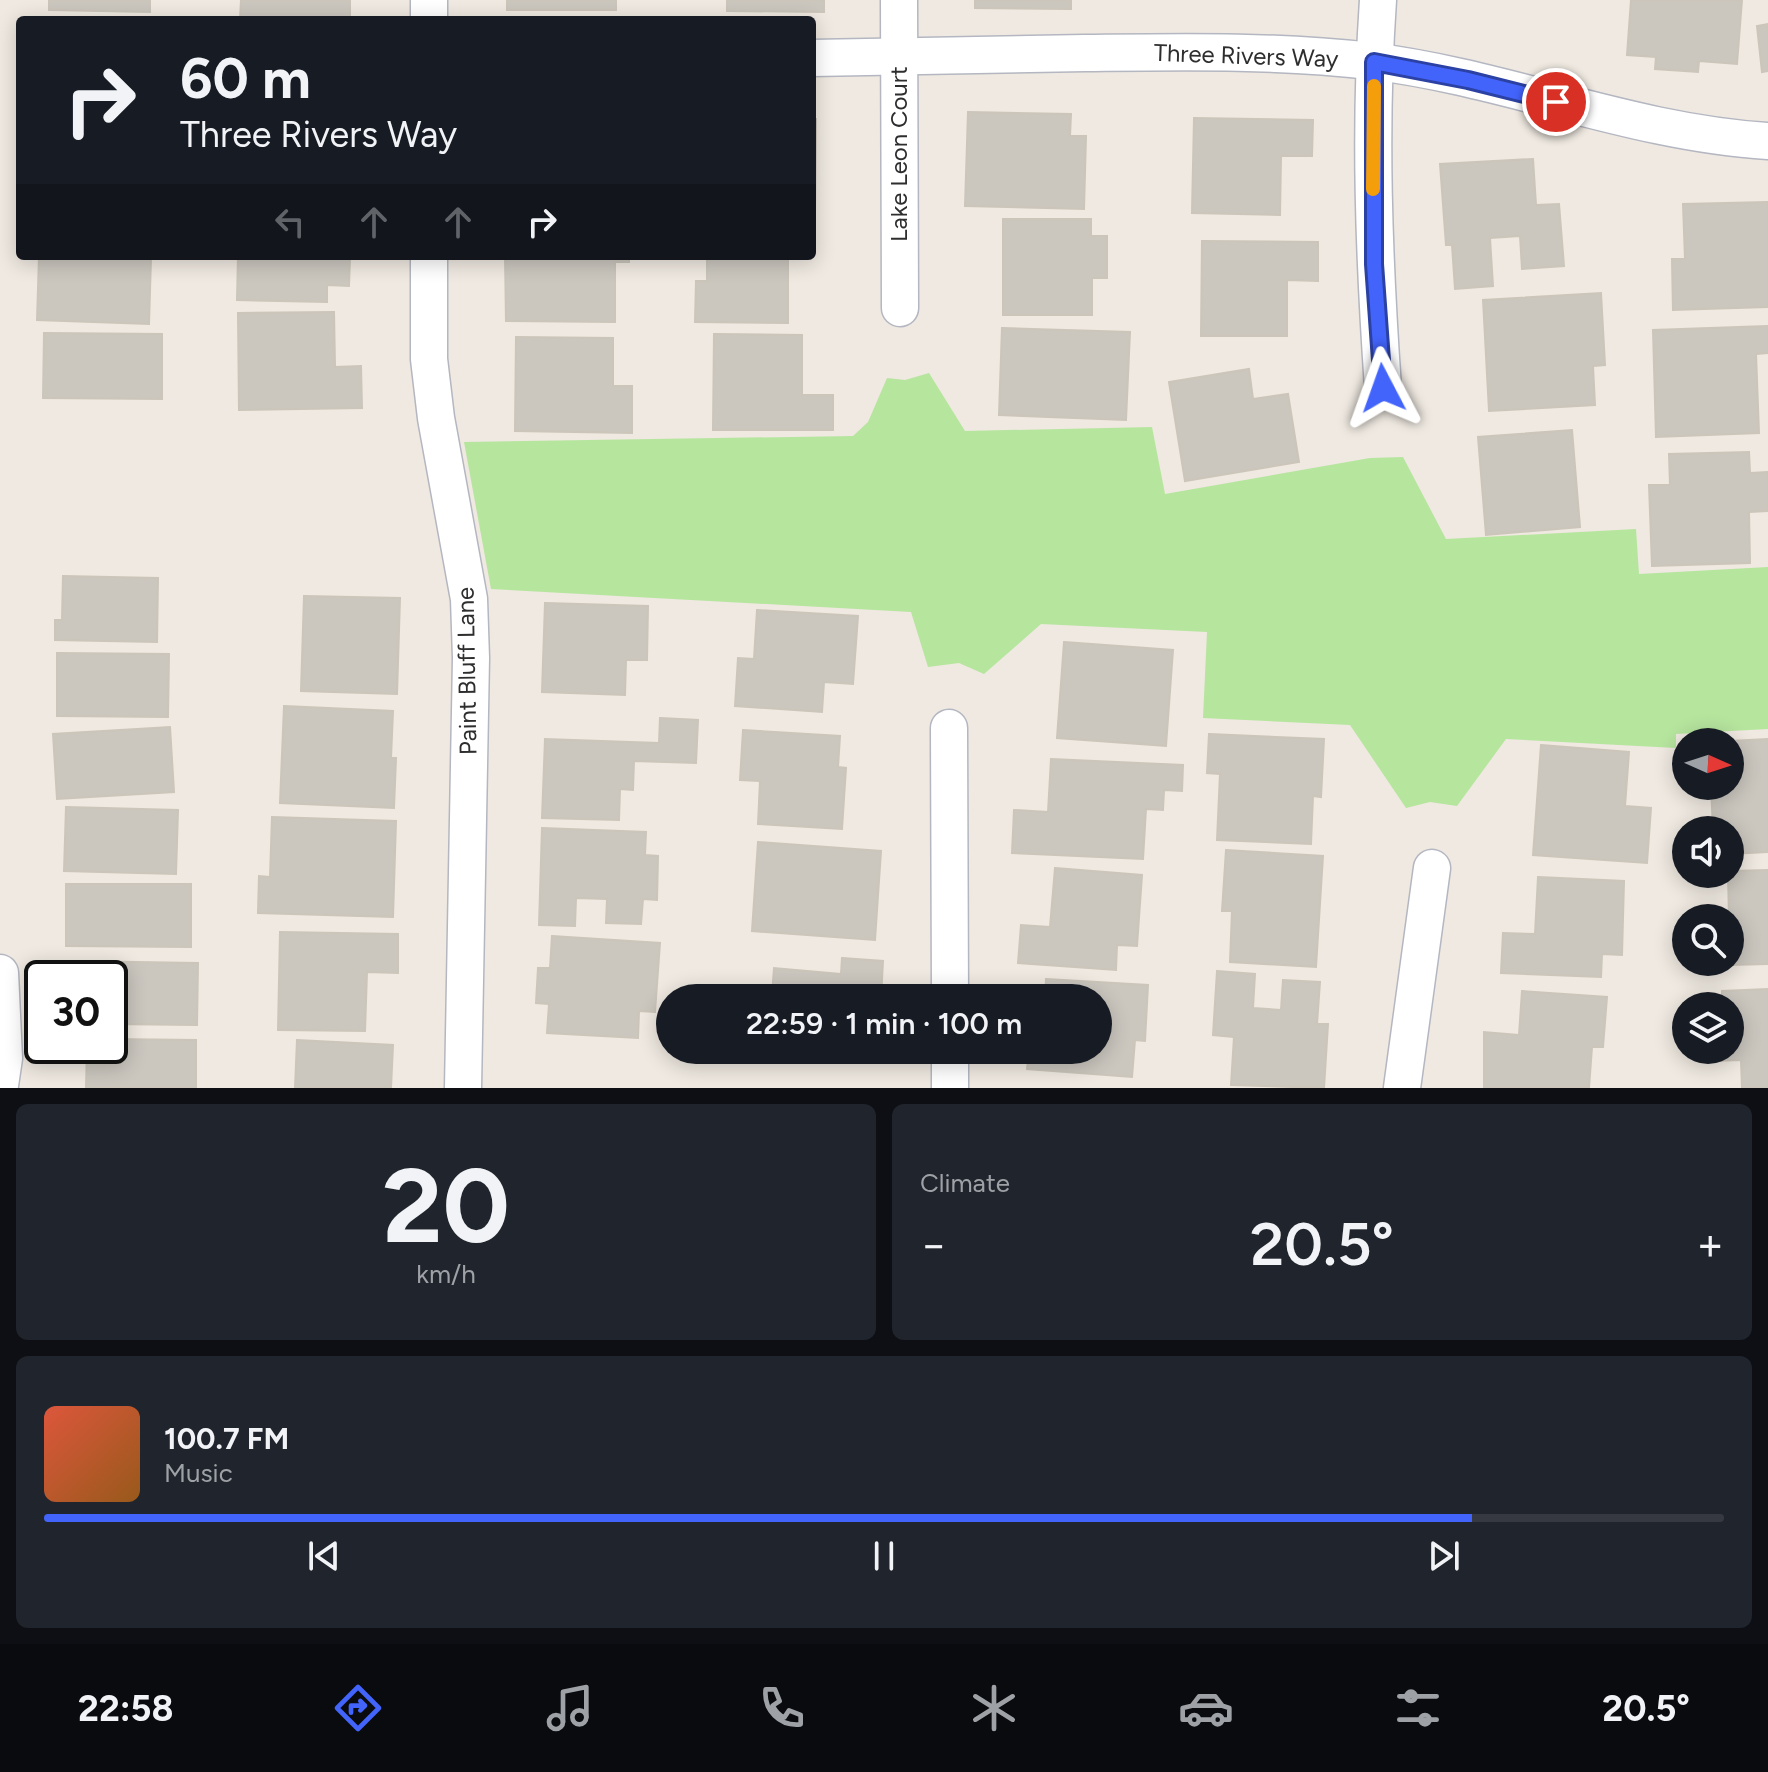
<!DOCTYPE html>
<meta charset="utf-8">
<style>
body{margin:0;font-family:Figtree,sans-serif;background:#20242c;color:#f1f3f6;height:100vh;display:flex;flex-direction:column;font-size:30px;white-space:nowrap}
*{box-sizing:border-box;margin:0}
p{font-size:26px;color:#9ea1a6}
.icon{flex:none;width:44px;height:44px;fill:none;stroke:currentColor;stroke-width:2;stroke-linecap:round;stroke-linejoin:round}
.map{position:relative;height:1088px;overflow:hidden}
.sheet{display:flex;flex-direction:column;gap:16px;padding:16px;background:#0d0f14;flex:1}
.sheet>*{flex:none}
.banner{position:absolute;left:16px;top:16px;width:800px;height:244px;border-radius:8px;box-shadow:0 4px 20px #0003;background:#171b24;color:#f1f3f6;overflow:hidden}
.needle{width:52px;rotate:93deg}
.fabs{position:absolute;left:1672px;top:728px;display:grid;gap:16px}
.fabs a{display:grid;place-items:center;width:72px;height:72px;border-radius:50%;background:#171b24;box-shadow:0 4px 20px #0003;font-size:40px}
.speed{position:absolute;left:24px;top:960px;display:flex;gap:16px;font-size:40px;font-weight:700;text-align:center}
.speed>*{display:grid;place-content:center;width:104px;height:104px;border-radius:50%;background:#171b24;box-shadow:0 4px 20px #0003;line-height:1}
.speed .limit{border:4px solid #111;border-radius:12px;background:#fff;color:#111}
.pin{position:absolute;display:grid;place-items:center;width:68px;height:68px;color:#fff;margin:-34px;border:4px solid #fff;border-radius:50%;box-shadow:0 2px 8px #0007}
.me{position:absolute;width:88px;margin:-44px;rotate:356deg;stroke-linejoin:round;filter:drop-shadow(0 0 6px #0008)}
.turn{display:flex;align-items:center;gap:28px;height:168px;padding:0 32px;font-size:36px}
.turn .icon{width:104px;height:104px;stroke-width:2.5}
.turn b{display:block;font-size:56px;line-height:68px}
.lanes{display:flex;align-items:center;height:76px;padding:0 32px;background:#0003;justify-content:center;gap:40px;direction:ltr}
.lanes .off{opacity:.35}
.big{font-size:60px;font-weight:600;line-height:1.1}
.sheet .card{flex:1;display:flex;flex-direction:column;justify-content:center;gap:12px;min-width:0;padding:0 28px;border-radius:12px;background:#20242c}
.sheet .dial{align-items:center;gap:0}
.dial b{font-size:104px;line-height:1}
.song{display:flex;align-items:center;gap:24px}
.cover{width:96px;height:96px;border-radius:12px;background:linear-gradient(135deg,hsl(10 70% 55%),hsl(30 70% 35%))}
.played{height:8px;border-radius:4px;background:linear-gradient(90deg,#4264fb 85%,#363941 85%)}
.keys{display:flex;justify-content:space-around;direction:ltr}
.heat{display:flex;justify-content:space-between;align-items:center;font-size:44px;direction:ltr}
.sheet .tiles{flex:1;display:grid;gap:16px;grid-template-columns:1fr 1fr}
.card:last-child{grid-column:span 2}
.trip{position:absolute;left:656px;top:984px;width:456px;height:80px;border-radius:40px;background:#171b24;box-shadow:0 4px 20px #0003;font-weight:600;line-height:80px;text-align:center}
.tab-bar{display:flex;height:128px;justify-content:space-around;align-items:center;background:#090b0e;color:#9ea1a6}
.tab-bar .icon{width:56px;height:56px}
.tab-bar .active{color:#4264fb}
.tab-bar b{font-size:36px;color:#f1f3f6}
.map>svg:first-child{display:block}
.green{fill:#b6e59e}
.building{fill:#cbc7bf;stroke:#cbc5ba;stroke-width:2}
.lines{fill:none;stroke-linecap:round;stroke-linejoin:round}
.street-casing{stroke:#b4b7c1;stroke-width:39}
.street{stroke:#fff;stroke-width:36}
.route-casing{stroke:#2b41a3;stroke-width:20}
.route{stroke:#4264fb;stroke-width:14}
.slow{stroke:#f59e0b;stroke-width:14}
.labels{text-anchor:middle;stroke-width:6;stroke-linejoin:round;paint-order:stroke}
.street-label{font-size:24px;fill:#2e2e2e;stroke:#fff}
</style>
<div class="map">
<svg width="1768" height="1088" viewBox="0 0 1768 1088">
<rect width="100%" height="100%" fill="#efe9e1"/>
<polygon class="green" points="929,373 965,431 1152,427 1165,494 1370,458 1403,457 1446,539 1636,529 1639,574 1768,567 1768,729 1676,734 1676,748 1506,739 1457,806 1430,802 1406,808 1350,725 1203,718 1207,632 1041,624 984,674 959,663 928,667 911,612 491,589 464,442 853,436 868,422 887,378 905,380"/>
<g class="building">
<polygon points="49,0 150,0 150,12 49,10"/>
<polygon points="241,0 350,0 350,20 240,20"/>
<rect x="507" y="0" width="109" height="10"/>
<polygon points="727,0 824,0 824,12 727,11"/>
<polygon points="975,0 1071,0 1071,9 975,8"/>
<polygon points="1631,0 1742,0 1737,64 1699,61 1698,72 1655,69 1656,57 1627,55"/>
<polygon points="1768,24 1768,71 1762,72 1757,26"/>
<polygon points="968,112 1071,114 1070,136 1086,136 1084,209 965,206"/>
<polygon points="1194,118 1313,120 1312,156 1281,156 1280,215 1192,213"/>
<polygon points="812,119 816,119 815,213 812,213"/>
<polygon points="1533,159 1536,205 1559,204 1564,266 1522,269 1520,236 1490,238 1493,286 1455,289 1452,245 1446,245 1440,164"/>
<polygon points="1768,202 1768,307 1673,310 1672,259 1685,259 1683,204"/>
<polygon points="1003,219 1091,219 1091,236 1107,236 1107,278 1092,278 1092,315 1003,315"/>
<polygon points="1202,241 1318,242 1318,281 1287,280 1287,336 1201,336"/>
<polygon points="39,256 151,258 149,324 37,320"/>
<polygon points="238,256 350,256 349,286 327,285 327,302 237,300"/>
<polygon points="505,256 629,256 629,262 615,262 615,322 506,321"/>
<polygon points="707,256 788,256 788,323 695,322 696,281 707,281"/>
<polygon points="1601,293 1605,365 1593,366 1595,405 1489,411 1483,300"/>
<polygon points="334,312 335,367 361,366 362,408 239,410 238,313"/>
<polygon points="1768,326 1768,353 1756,354 1759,433 1656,437 1653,330"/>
<polygon points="1002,328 1130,332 1126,420 999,415"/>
<polygon points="44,333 162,334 162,399 43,398"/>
<polygon points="714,334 802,335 802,395 833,395 833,430 713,430"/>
<polygon points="516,337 613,338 613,386 632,386 632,433 515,431"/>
<polygon points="1249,369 1253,399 1288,394 1299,462 1185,481 1169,382"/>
<polygon points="1572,430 1580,527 1486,535 1478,437"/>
<polygon points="1749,452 1750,473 1768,472 1768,511 1749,512 1750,563 1652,566 1649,485 1670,485 1669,454"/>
<polygon points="63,576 158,578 157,642 55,640 55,620 62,620"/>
<polygon points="304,596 400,598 397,694 301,691"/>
<polygon points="545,603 648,606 647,660 626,660 625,695 542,692"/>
<polygon points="757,610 858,616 853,684 824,682 822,712 735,706 738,658 754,659"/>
<polygon points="1064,642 1173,650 1166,746 1057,738"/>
<polygon points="57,653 169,654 168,717 57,716"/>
<polygon points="284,706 393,711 391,758 396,758 394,808 280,803"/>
<polygon points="660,718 698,720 696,763 634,761 633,790 620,789 619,820 542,818 545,739 659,743"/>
<polygon points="170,727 174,792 57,799 53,734"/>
<polygon points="743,730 840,736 838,767 846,768 842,829 758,824 760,781 740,780"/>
<polygon points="1209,734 1324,739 1321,797 1313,796 1311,844 1217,840 1220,774 1207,773"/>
<polygon points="1768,739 1768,852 1730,854 1730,830 1713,830 1711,786 1730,786 1730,742 1709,742"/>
<polygon points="1541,745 1629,752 1625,806 1651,808 1647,863 1533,855"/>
<polygon points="1051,759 1183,765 1182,791 1164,790 1163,810 1146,809 1143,859 1012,853 1014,810 1048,812"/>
<polygon points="66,807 178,810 176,874 64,871"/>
<polygon points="272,817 396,821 393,917 258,913 259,876 270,877"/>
<polygon points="542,828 646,832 645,855 658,856 657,900 643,899 641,924 606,923 607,899 576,898 575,926 539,925"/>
<polygon points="758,842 881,851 875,940 752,931"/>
<polygon points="1226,850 1323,856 1316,967 1230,962 1232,911 1222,911"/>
<polygon points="1055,868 1142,875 1137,946 1117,945 1116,970 1018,963 1021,925 1050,927"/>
<polygon points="1768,870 1768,964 1730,965 1728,874 1730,871"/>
<polygon points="1538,877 1624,881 1622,955 1602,954 1601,977 1501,973 1503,933 1535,934"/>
<polygon points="66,884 191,884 191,947 66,946"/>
<polygon points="280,932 398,934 398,973 367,972 365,1031 278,1030"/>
<polygon points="552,936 660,943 655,1012 639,1011 638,1038 547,1033 549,1004 536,1003 538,968 550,968"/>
<polygon points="842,958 883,961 881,998 792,998 772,995 774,968 841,974"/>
<polygon points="72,961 198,963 197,1025 110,1024 110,978 71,978"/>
<polygon points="1217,971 1255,974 1253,1008 1281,1010 1283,980 1320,982 1317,1024 1328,1024 1324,1088 1231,1085 1234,1037 1213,1035"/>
<polygon points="1046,979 1148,985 1145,1041 1135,1040 1132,1077 1027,1069 1029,1050 1098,1050 1098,998 1045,998"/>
<polygon points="1768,989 1768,1088 1742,1088 1741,1060 1713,1061 1713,1050 1730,1050 1730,1006 1722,1006 1722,991"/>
<polygon points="1522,991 1607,997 1603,1047 1592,1047 1589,1088 1484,1088 1484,1032 1519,1035"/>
<polygon points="110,1039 196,1040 196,1088 86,1088 87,1046 110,1046"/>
<polygon points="297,1040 393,1045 391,1088 295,1088"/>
<polygon points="788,1050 864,1050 863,1058"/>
</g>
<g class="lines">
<defs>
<g id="street">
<polyline points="429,0 429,20"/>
<polyline points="899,0 900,308"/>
<path d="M1378,0c-9,130 -4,258 5,388"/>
<path d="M812,58c91,-1 182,-3 273,-5 96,-1 190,-3 285,8 134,16 262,72 398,80"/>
<polyline points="429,256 429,359 436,418 469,599 471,658 463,1088"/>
<polyline points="949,728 950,998"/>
<polyline points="0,973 4,1058 0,1085"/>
<polyline points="950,1050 950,1088"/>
<polyline points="1402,1088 1432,868"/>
</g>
</defs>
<use href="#street" class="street-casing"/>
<use href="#street" class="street"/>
</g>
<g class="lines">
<defs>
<polyline id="route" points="1383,388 1374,264 1374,62 1468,80 1556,102"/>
</defs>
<use href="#route" class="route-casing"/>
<use href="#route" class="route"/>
<polyline class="slow" points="1373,189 1374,86"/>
</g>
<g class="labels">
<g class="street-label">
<text transform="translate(1246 56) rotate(2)" y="8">Three Rivers Way</text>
<text transform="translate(899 154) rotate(-90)" y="8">Lake Leon Court</text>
<text transform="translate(467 671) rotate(-91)" y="8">Paint Bluff Lane</text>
</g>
</g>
</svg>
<div class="fabs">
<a><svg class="needle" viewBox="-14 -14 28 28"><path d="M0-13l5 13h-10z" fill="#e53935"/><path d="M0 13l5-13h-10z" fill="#9ea1a6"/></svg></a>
<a><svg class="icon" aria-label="sound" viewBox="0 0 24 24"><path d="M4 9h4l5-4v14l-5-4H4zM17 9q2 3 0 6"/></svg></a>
<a><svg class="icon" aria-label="search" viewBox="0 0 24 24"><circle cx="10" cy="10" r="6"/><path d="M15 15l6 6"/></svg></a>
<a><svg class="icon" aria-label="layers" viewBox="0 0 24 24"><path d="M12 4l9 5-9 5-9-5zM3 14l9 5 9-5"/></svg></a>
</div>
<div class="speed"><div class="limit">30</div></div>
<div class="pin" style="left:1556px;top:102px;background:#d93025"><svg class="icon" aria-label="arrive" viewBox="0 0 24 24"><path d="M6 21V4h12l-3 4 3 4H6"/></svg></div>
<svg class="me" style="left:1383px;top:388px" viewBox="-20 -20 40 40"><path d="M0-17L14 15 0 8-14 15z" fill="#4264fb" stroke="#fff" stroke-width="4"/></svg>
<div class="trip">22:59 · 1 min · 100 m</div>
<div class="banner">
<div class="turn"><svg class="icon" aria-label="right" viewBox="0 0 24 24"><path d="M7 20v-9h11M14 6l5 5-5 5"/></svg><div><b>60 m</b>Three Rivers Way</div></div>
<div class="lanes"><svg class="icon off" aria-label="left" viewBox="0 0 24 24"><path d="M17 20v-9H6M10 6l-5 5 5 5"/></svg><svg class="icon off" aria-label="ahead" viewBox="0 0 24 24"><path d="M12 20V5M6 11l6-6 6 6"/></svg><svg class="icon off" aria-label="ahead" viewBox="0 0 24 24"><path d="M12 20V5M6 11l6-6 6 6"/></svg><svg class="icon" aria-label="right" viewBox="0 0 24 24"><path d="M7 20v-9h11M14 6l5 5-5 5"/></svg></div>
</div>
</div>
<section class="sheet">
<div class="tiles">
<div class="card dial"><b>20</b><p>km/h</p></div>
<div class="card"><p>Climate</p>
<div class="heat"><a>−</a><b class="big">20.5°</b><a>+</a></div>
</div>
<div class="card">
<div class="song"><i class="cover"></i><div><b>100.7 FM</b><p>Music</p></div></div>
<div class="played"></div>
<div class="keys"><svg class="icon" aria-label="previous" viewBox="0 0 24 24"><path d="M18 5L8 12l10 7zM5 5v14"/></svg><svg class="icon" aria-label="pause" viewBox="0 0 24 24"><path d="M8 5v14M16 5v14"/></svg><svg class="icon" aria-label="next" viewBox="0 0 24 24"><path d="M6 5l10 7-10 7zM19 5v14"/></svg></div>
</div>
</div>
</section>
<nav class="tab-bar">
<b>22:58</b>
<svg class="icon active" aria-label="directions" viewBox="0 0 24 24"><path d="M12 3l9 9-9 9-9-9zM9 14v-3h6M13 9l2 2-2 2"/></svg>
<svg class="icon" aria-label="music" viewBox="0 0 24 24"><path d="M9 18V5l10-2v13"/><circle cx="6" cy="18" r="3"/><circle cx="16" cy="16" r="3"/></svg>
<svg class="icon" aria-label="phone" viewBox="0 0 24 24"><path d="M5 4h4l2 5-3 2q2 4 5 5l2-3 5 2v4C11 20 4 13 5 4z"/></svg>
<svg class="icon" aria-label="climate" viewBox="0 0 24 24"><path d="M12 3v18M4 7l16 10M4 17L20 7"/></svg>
<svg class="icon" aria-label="car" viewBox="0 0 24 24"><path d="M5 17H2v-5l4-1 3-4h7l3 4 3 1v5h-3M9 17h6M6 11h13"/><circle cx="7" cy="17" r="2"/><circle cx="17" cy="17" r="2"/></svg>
<svg class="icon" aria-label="filters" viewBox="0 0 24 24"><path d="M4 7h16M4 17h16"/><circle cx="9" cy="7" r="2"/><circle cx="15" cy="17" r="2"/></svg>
<b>20.5°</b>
</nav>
